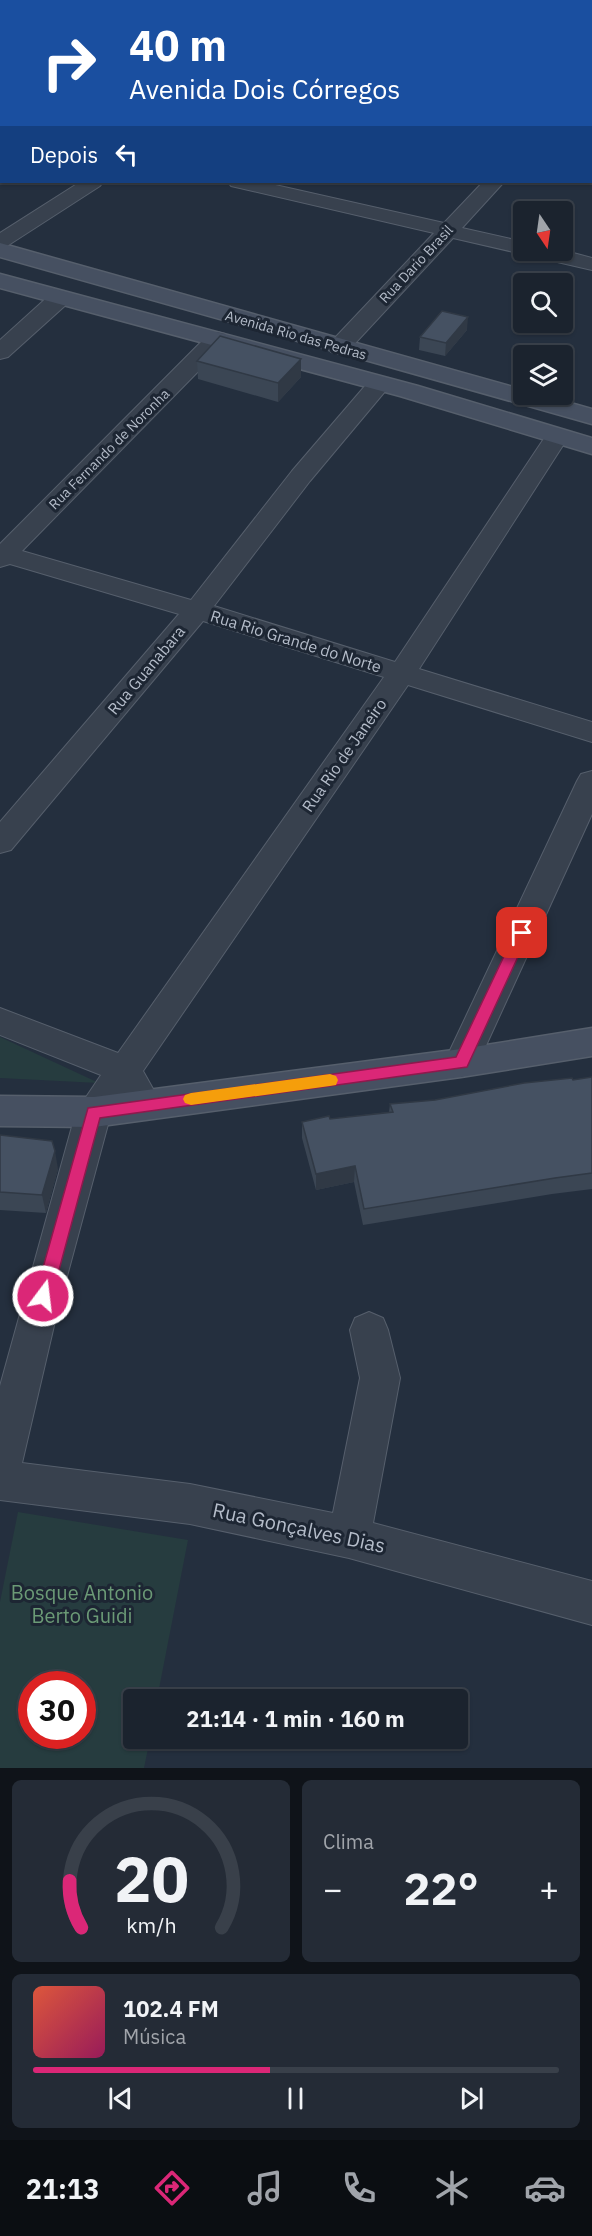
<!DOCTYPE html>
<html lang="pt">
<meta charset="utf-8">
<style>
body{margin:0;font-family:"IBM Plex Sans",sans-serif;background:#242b36;color:#f1f3f6;height:100vh;display:flex;flex-direction:column;font-size:22px;white-space:nowrap}
*{box-sizing:border-box;margin:0}
p{font-size:20px;color:#a0a4aa}
.icon{flex:none;width:33px;height:33px;fill:none;stroke:currentColor;stroke-width:2;stroke-linecap:round;stroke-linejoin:round}
.map{position:relative;height:1768px;overflow:hidden}
.details{display:flex;flex-direction:column;gap:12px;padding:12px;background:#0f1319;flex:1}
.details>*{flex:none}
.hud{position:absolute;left:0px;top:0px;width:592px;height:183px;box-shadow:0 2px 4px #0004,0 0 0 2px #39404a;background:#1a4fa0;color:#fff;overflow:hidden}
.needle{width:39px;rotate:167deg}
.fabs{position:absolute;left:513px;top:201px;display:grid;gap:12px}
.fabs a{display:grid;place-items:center;width:60px;height:60px;border-radius:6px;background:#1b232e;box-shadow:0 2px 4px #0004,0 0 0 2px #39404a;font-size:30px}
.speed{position:absolute;left:18px;top:1671px;display:flex;gap:12px;font-size:30px;font-weight:700;text-align:center}
.speed>*{display:grid;place-content:center;width:78px;height:78px;border-radius:50%;background:#1b232e;box-shadow:0 2px 4px #0004,0 0 0 2px #39404a;line-height:1}
.speed .limit{border:9px solid #d22;background:#fff;color:#111}
.pin{position:absolute;display:grid;place-items:center;width:51px;height:51px;color:#fff;margin:-26px;border-radius:12px;box-shadow:0 3px 9px #0006}
.me{position:absolute;width:66px;margin:-33px;rotate:15deg;stroke-linejoin:round;filter:drop-shadow(0 0 4px #0008)}
.turn{display:flex;align-items:center;gap:21px;height:126px;padding:0 30px;font-size:27px}
.turn .icon{width:78px;height:78px;stroke-width:2.5}
.turn b{display:block;font-size:42px;line-height:51px}
.then{display:flex;align-items:center;height:57px;padding:0 30px;background:#0003;gap:12px;font-size:22px}
.big{font-size:45px;font-weight:800;line-height:1.1}
.details .tile{flex:1;display:flex;flex-direction:column;justify-content:center;gap:9px;min-width:0;padding:0 21px;border-radius:9px;background:#242b36}
.details .dial{align-items:center;gap:0}
.dial svg{height:156px;overflow:visible;fill:none;stroke:#39404a;stroke-width:7;stroke-linecap:round;text-anchor:middle}
.dial text{fill:#f1f3f6;stroke:none}
.song{display:flex;align-items:center;gap:18px}
.cover{width:72px;height:72px;border-radius:9px;background:linear-gradient(135deg,hsl(10 70% 55%),hsl(330 70% 35%))}
.played{height:6px;border-radius:3px;background:linear-gradient(90deg,#db2777 45%,#39404a 45%)}
.keys{display:flex;justify-content:space-around;direction:ltr}
.heat{display:flex;justify-content:space-between;align-items:center;font-size:33px;direction:ltr}
.details .tiles{flex:1;display:grid;gap:12px;grid-template-columns:1fr 1fr}
.tile:last-child{grid-column:span 2}
.trip{position:absolute;left:123px;top:1689px;width:345px;height:60px;border-radius:6px;background:#1b232e;box-shadow:0 2px 4px #0004,0 0 0 2px #39404a;font-weight:800;line-height:60px;text-align:center}
.menu{display:flex;height:96px;justify-content:space-around;align-items:center;background:#0b0e12;color:#a0a4aa}
.menu .icon{width:42px;height:42px}
.menu .current{color:#db2777}
.menu b{font-size:27px;color:#f1f3f6}
.map>svg:first-child{display:block}
.green{fill:#263c3f;fill-rule:evenodd}
.lines{fill:none;stroke-linecap:round;stroke-linejoin:round}
.river{fill:#394c67;fill-rule:evenodd}
.street-casing{stroke:#565f6c;stroke-width:2}
.secondary-casing{stroke:#565f6c;stroke-width:3}
.street{fill:#38414e;fill-rule:evenodd}
.secondary{fill:#465061;fill-rule:evenodd}
.wall{fill:#3b4654}
.shaded-wall{fill:#303945}
.building{fill:#455162;stroke:#303945;stroke-width:1.5}
.route{fill:#db2777;stroke:#8e194d;stroke-width:1.5}
.slow{fill:#f59e0b}
.labels{text-anchor:middle;stroke-width:6;stroke-linejoin:round;paint-order:stroke}
.far-street-label{font-size:14px;fill:#b4bcc9;stroke:#1d2633}
.street-label{font-size:16px;fill:#b4bcc9;stroke:#1d2633}
.near-street-label{font-size:20px;fill:#b4bcc9;stroke:#1d2633}
.near-park-label{font-size:20px;fill:#6b9a76;stroke:#1d2633}
</style>
<div class="map">
<svg width="592" height="1768" viewBox="0 0 592 1768">
<rect width="100%" height="100%" fill="#242f3e"/>
<g class="green">
<polygon points="0,1037 99,1083 0,1078"/>
<path d="M18,1512l170,28 -31,159 -23,1v38l16,1 -6,29h-144v-166zM32,1684h50v52h-50z"/>
</g>
<g class="lines">
<g class="river">
<polygon points="532,0 565,0 566,2 533,2"/>
<rect x="591" y="3" width="1" height="16"/>
</g>
<defs>
<g id="street">
<polygon points="34,0 52,0 33,2"/>
<polygon points="185,0 207,0 184,2"/>
<polygon points="380,0 405,0 406,2 381,2"/>
<polygon points="0,17 2,17 0,28"/>
<rect x="591" y="30" width="1" height="10"/>
<rect x="0" y="80" width="2" height="10"/>
<polygon points="2,114 2,126 0,127 0,115"/>
<polygon points="591,125 592,126 592,138 591,137"/>
<polygon points="80,182 103,182 100,186 7,246 0,248 0,233"/>
<polygon points="228,182 262,182 444,223 483,182 504,182 462,228 524,242 524,250 562,250 592,258 592,270 453,238 347,352 339,354 331,352 328,347 331,342 434,233 231,186"/>
<polygon points="60,291 68,293 71,298 68,303 8,357 0,359 0,340 52,293"/>
<polygon points="217,332 225,334 228,339 225,344 22,551 191,600 292,471 371,379 379,377 387,379 391,384 387,389 310,481 214,606 395,662 549,431 557,429 565,431 569,436 419,669 592,722 592,742 408,685 143,1071 162,1105 156,1115 144,1119 132,1115 123,1099 110,1117 56,1317 22,1463 190,1484 333,1513 360,1378 350,1330 355,1318 369,1312 383,1318 388,1330 400,1378 373,1523 592,1581 592,1625 349,1558 190,1524 0,1500 0,1386 76,1112 101,1075 0,1035 0,1008 118,1053 384,677 203,621 11,850 0,853 0,822 179,614 10,564 0,567 0,544 209,334"/>
<polygon points="592,771 592,814 478,1063 473,1073 461,1077 449,1073 444,1063 577,781 581,774"/>
</g>
<g id="secondary">
<polygon points="0,243 524,390 524,394 539,394 592,409 592,424 0,257"/>
<polygon points="0,274 418,386 592,438 592,454 400,396 0,288"/>
<polygon points="592,1028 592,1056 461,1077 94,1127 0,1126 0,1096 94,1097 461,1049"/>
</g>
</defs>
<use href="#street" class="street-casing"/>
<use href="#secondary" class="secondary-casing"/>
<use href="#street" class="street"/>
<use href="#secondary" class="secondary"/>
</g>
<g class="wall">
<polygon points="467,330 445,356 419,350 420,337"/>
<polygon points="197,361 301,377 278,402 198,379"/>
<polygon points="592,1077 592,1189 552,1194 363,1225 354,1182 316,1190 302,1138 302,1122 389,1112 390,1104 435,1100"/>
<polygon points="0,1135 58,1169 46,1213 0,1210"/>
</g>
<g class="shaded-wall">
<polygon points="468,317 467,330 445,356 446,343"/>
<polygon points="301,359 301,377 278,402 278,383"/>
<polygon points="55,1151 58,1169 46,1213 42,1195"/>
<polygon points="355,1166 354,1182 316,1190 316,1174"/>
</g>
<g class="building">
<polygon points="442,311 468,317 446,343 420,337"/>
<polygon points="220,336 301,359 278,383 197,361"/>
<polygon points="592,1077 592,1173 555,1178 364,1209 355,1166 316,1174 302,1122 329,1116 330,1119 393,1112 390,1104 435,1100 524,1083 572,1078 573,1080"/>
<polygon points="0,1135 52,1141 55,1151 42,1195 0,1192"/>
</g>
<polygon class="route" points="522,928 529,933 467,1067 100,1118 52,1296 49,1301 43,1303 37,1301 35,1296 88,1108 456,1057 515,933"/>
<polygon class="slow" points="330,1074 336,1076 338,1080 336,1085 330,1086 191,1105 185,1103 183,1099 185,1095 191,1093"/>
<g class="labels">
<g class="far-street-label">
<text transform="translate(416 264) rotate(-47)" y="5">Rua Dario Brasil</text>
<text transform="translate(296 335) rotate(16)" y="5">Avenida Rio das Pedras</text>
<text transform="translate(109 449) rotate(-45)" y="5">Rua Fernando de Noronha</text>
</g>
<g class="street-label">
<text transform="translate(296 641) rotate(17)" y="6">Rua Rio Grande do Norte</text>
<text transform="translate(146 670) rotate(-50)" y="6">Rua Guanabara</text>
<text transform="translate(344 755) rotate(-55)" y="6">Rua Rio de Janeiro</text>
</g>
<g class="near-street-label">
<text transform="translate(299 1528) rotate(12)" y="7">Rua Gonçalves Dias</text>
</g>
<g class="near-park-label">
<text x="82" y="1600">Bosque Antonio<tspan x="82" dy="23">Berto Guidi</tspan></text>
</g>
</g>
</svg>
<div class="fabs">
<a><svg class="needle" viewBox="-14 -14 28 28"><path d="M0-13l5 13h-10z" fill="#e53935"/><path d="M0 13l5-13h-10z" fill="#a0a4aa"/></svg></a>
<a><svg class="icon" aria-label="search" viewBox="0 0 24 24"><circle cx="10" cy="10" r="6"/><path d="M15 15l6 6"/></svg></a>
<a><svg class="icon" aria-label="layers" viewBox="0 0 24 24"><path d="M12 4l9 5-9 5-9-5zM3 14l9 5 9-5"/></svg></a>
</div>
<div class="speed"><div class="limit">30</div></div>
<div class="pin" style="left:522px;top:933px;background:#d93025"><svg class="icon" aria-label="arrive" viewBox="0 0 24 24"><path d="M6 21V4h12l-3 4 3 4H6"/></svg></div>
<svg class="me" style="left:43px;top:1296px" viewBox="-20 -20 40 40"><circle r="17" fill="#db2777" stroke="#fff" stroke-width="3"/><path d="M0-11L8 9 0 5-8 9z" fill="#fff"/></svg>
<div class="trip">21:14 · 1 min · 160 m</div>
<div class="hud">
<div class="turn"><svg class="icon" aria-label="right" viewBox="0 0 24 24"><path d="M7 20v-9h11M14 6l5 5-5 5"/></svg><div><b>40 m</b>Avenida Dois Córregos</div></div>
<div class="then">Depois<svg class="icon" aria-label="left" viewBox="0 0 24 24"><path d="M17 20v-9H6M10 6l-5 5 5 5"/></svg></div>
</div>
</div>
<section class="details">
<div class="tiles">
<div class="tile dial"><svg viewBox="0 0 100 80">
<path d="M14 69A42 42 0 1 1 86 69"/>
<path d="M14 69A42 42 0 0 1 8 45" stroke="#db2777"/>
<text x="50" y="56" font-size="32" font-weight="700">20</text>
<text x="50" y="72" font-size="11">km/h</text>
</svg></div>
<div class="tile"><p>Clima</p>
<div class="heat"><a>−</a><b class="big">22°</b><a>+</a></div>
</div>
<div class="tile">
<div class="song"><i class="cover"></i><div><b>102.4 FM</b><p>Música</p></div></div>
<div class="played"></div>
<div class="keys"><svg class="icon" aria-label="previous" viewBox="0 0 24 24"><path d="M18 5L8 12l10 7zM5 5v14"/></svg><svg class="icon" aria-label="pause" viewBox="0 0 24 24"><path d="M8 5v14M16 5v14"/></svg><svg class="icon" aria-label="next" viewBox="0 0 24 24"><path d="M6 5l10 7-10 7zM19 5v14"/></svg></div>
</div>
</div>
</section>
<nav class="menu">
<b>21:13</b>
<svg class="icon current" aria-label="directions" viewBox="0 0 24 24"><path d="M12 3l9 9-9 9-9-9zM9 14v-3h6M13 9l2 2-2 2"/></svg>
<svg class="icon" aria-label="music" viewBox="0 0 24 24"><path d="M9 18V5l10-2v13"/><circle cx="6" cy="18" r="3"/><circle cx="16" cy="16" r="3"/></svg>
<svg class="icon" aria-label="phone" viewBox="0 0 24 24"><path d="M5 4h4l2 5-3 2q2 4 5 5l2-3 5 2v4C11 20 4 13 5 4z"/></svg>
<svg class="icon" aria-label="climate" viewBox="0 0 24 24"><path d="M12 3v18M4 7l16 10M4 17L20 7"/></svg>
<svg class="icon" aria-label="car" viewBox="0 0 24 24"><path d="M5 17H2v-5l4-1 3-4h7l3 4 3 1v5h-3M9 17h6M6 11h13"/><circle cx="7" cy="17" r="2"/><circle cx="17" cy="17" r="2"/></svg>
</nav>
